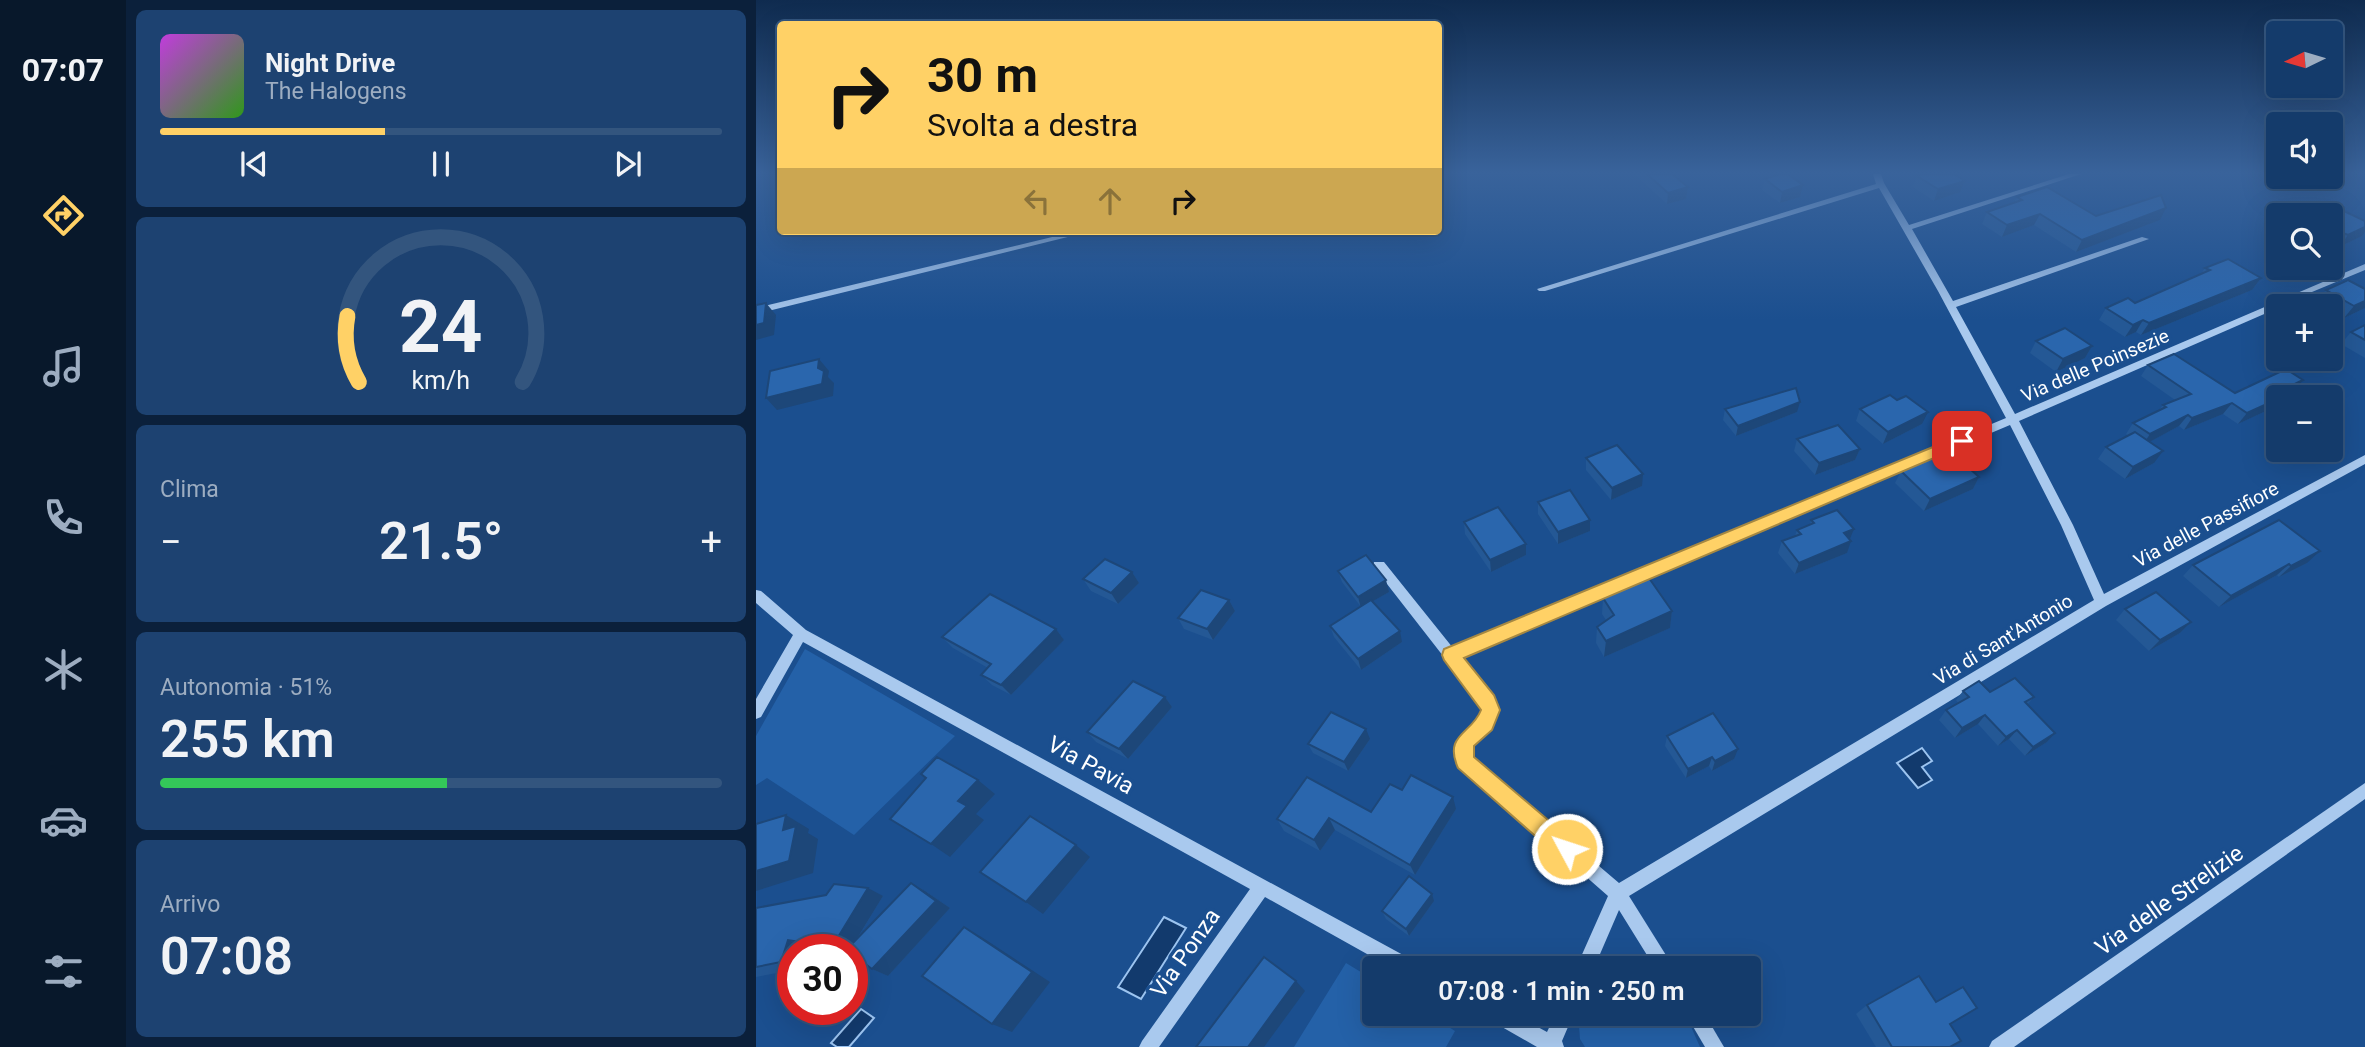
<!DOCTYPE html>
<html lang="it">
<meta charset="utf-8">
<style>
body{margin:0;font-family:Roboto,sans-serif;background:#1d4271;color:#f1f3f6;height:100vh;display:flex;flex-direction:column;font-size:26px;white-space:nowrap}
*{box-sizing:border-box;margin:0}
p{font-size:23px;color:#9dadc1}
.icon{flex:none;width:38px;height:38px;fill:none;stroke:currentColor;stroke-width:2;stroke-linecap:round;stroke-linejoin:round}
.map{position:relative;flex:1;overflow:hidden}
.panel{display:flex;flex-direction:column;gap:10px;padding:10px;background:#0b203b;width:630px}
.panel>*{flex:none}
.hud{position:absolute;left:21px;top:21px;width:665px;height:214px;border-radius:7px;box-shadow:0 7px 28px #0002,0 0 0 2px #33557e;background:#ffd166;color:#111;overflow:hidden}
.needle{width:46px;rotate:265deg}
.buttons{position:absolute;left:1510px;top:21px;display:grid;gap:14px}
.buttons a{display:grid;place-items:center;width:77px;height:77px;border-radius:7px;background:#143b6b;box-shadow:0 7px 28px #0002,0 0 0 2px #33557e;font-size:35px}
.speed{position:absolute;left:21px;top:934px;display:flex;gap:14px;font-size:35px;font-weight:700;text-align:center}
.speed>*{display:grid;place-content:center;width:91px;height:91px;border-radius:50%;background:#143b6b;box-shadow:0 7px 28px #0002,0 0 0 2px #33557e;line-height:1}
.speed .limit{border:10px solid #d22;background:#fff;color:#111}
.pin{position:absolute;display:grid;place-items:center;width:60px;height:60px;color:#fff;margin:-30px;border-radius:14px;box-shadow:0 4px 10px #0006}
.me{position:absolute;width:77px;margin:-38px;rotate:310deg;stroke-linejoin:round;filter:drop-shadow(0 0 5px #0008)}
.turn{display:flex;align-items:center;gap:24px;height:147px;padding:0 35px;font-size:32px}
.turn .icon{width:91px;height:91px;stroke-width:2.5}
.turn b{display:block;font-size:49px;line-height:60px}
.lanes{display:flex;align-items:center;height:66px;padding:0 35px;background:#0003;justify-content:center;gap:35px;direction:ltr}
.lanes .off{opacity:.35}
.big{font-size:52px;font-weight:600;line-height:1.1}
.panel .tile{flex:1;display:flex;flex-direction:column;justify-content:center;gap:10px;min-width:0;padding:0 24px;border-radius:10px;background:#1d4271}
.panel .dial{align-items:center;gap:0}
.dial svg{height:182px;overflow:visible;fill:none;stroke:#33557e;stroke-width:7;stroke-linecap:round;text-anchor:middle}
.dial text{fill:#f1f3f6;stroke:none}
.song{display:flex;align-items:center;gap:21px}
.cover{width:84px;height:84px;border-radius:10px;background:linear-gradient(135deg,hsl(290 70% 55%),hsl(110 70% 35%))}
.played{height:7px;border-radius:4px;background:linear-gradient(90deg,#ffd166 40%,#33557e 40%)}
.keys{display:flex;justify-content:space-around;direction:ltr}
.heat{display:flex;justify-content:space-between;align-items:center;font-size:38px;direction:ltr}
.charge{height:10px;border-radius:5px;background:linear-gradient(90deg,#34c759 51%,#33557e 0)}
.trip{position:absolute;left:606px;top:956px;width:399px;height:70px;border-radius:7px;background:#143b6b;box-shadow:0 7px 28px #0002,0 0 0 2px #33557e;font-weight:600;line-height:70px;text-align:center}
main{display:flex;flex:1;min-height:0}
.tab-bar{display:flex;flex-direction:column;width:126px;justify-content:space-around;align-items:center;background:#08182b;color:#9dadc1}
.tab-bar .icon{width:49px;height:49px}
.tab-bar .current{color:#ffd166}
.tab-bar b{font-size:32px;color:#f1f3f6}
.map>svg:first-child{display:block}
.green{fill:#2461a8}
.water{fill:#123a6d;stroke:#9cc4f0;stroke-width:2}
.lines{fill:none;stroke-linecap:round;stroke-linejoin:round}
.minor{fill:#a9c9ee;fill-rule:evenodd}
.wall{fill:#245895}
.shaded-wall{fill:#1d4779}
.building{fill:#2a66ad;stroke:#1d4779;stroke-width:2}
.route{fill:#ffd166;stroke:#a68842;stroke-width:2}
.labels{text-anchor:middle;stroke-width:7;stroke-linejoin:round;paint-order:stroke}
.street-label{font-size:19px;fill:#fff;stroke:#1b4f8f}
.near-street-label{font-size:23px;fill:#fff;stroke:#1b4f8f}
</style>
<main>
<nav class="tab-bar">
<b>07:07</b>
<svg class="icon current" aria-label="directions" viewBox="0 0 24 24"><path d="M12 3l9 9-9 9-9-9zM9 14v-3h6M13 9l2 2-2 2"/></svg>
<svg class="icon" aria-label="music" viewBox="0 0 24 24"><path d="M9 18V5l10-2v13"/><circle cx="6" cy="18" r="3"/><circle cx="16" cy="16" r="3"/></svg>
<svg class="icon" aria-label="phone" viewBox="0 0 24 24"><path d="M5 4h4l2 5-3 2q2 4 5 5l2-3 5 2v4C11 20 4 13 5 4z"/></svg>
<svg class="icon" aria-label="climate" viewBox="0 0 24 24"><path d="M12 3v18M4 7l16 10M4 17L20 7"/></svg>
<svg class="icon" aria-label="car" viewBox="0 0 24 24"><path d="M5 17H2v-5l4-1 3-4h7l3 4 3 1v5h-3M9 17h6M6 11h13"/><circle cx="7" cy="17" r="2"/><circle cx="17" cy="17" r="2"/></svg>
<svg class="icon" aria-label="filters" viewBox="0 0 24 24"><path d="M4 7h16M4 17h16"/><circle cx="9" cy="7" r="2"/><circle cx="15" cy="17" r="2"/></svg>
</nav>
<section class="panel">
<div class="tile">
<div class="song"><i class="cover"></i><div><b>Night Drive</b><p>The Halogens</p></div></div>
<div class="played"></div>
<div class="keys"><svg class="icon" aria-label="previous" viewBox="0 0 24 24"><path d="M18 5L8 12l10 7zM5 5v14"/></svg><svg class="icon" aria-label="pause" viewBox="0 0 24 24"><path d="M8 5v14M16 5v14"/></svg><svg class="icon" aria-label="next" viewBox="0 0 24 24"><path d="M6 5l10 7-10 7zM19 5v14"/></svg></div>
</div>
<div class="tile dial"><svg viewBox="0 0 100 80">
<path d="M14 69A42 42 0 1 1 86 69"/>
<path d="M14 69A42 42 0 0 1 9 40" stroke="#ffd166"/>
<text x="50" y="56" font-size="32" font-weight="700">24</text>
<text x="50" y="72" font-size="11">km/h</text>
</svg></div>
<div class="tile"><p>Clima</p>
<div class="heat"><a>−</a><b class="big">21.5°</b><a>+</a></div>
</div>
<div class="tile"><p>Autonomia · 51%</p><b class="big">255 km</b><div class="charge"></div></div>
<div class="tile"><p>Arrivo</p><b class="big">07:08</b></div>
</section>
<div class="map">
<svg width="1609" height="1047" viewBox="0 0 1609 1047">
<rect width="100%" height="100%" fill="#1b4f8f"/>
<g class="green">
<polygon points="49,649 199,736 98,835 11,778 0,785 0,736"/>
<polygon points="590,963 618,980 618,1013 671,1013 699,1031 690,1047 538,1047"/>
<polygon points="822,1013 929,1013 944,1047 829,1047 824,1039"/>
</g>
<g class="water">
<polygon points="1166,748 1176,761 1166,767 1176,780 1162,788 1141,763"/>
<polygon points="408,917 430,928 385,999 362,987"/>
<polygon points="105,1009 118,1018 93,1047 81,1047 75,1043"/>
</g>
<g class="lines">
<g class="minor">
<path d="M1117,174h8l3,9 25,42 160,-51h12l-169,55 41,72 189,-64 7,2 -193,68 59,107 350,-150v6l-87,36v2l-259,113 54,104 31,69 261,-139v9l-259,142 -477,290 45,72h-19l-36,-58 -25,58h-18l32,-72 -148,-130c-11,-26 4,-33 21,-49l1,-11 -109,-140 1,-4h10l69,86 553,-230 -68,-127 -59,-103 -334,103h-6l-2,-2 339,-105zM1254,425l51,100 33,75 -475,283 -147,-125v-13l21,-20 3,-21 -36,-47z"/>
<polygon points="321,231 336,231 0,314 0,308"/>
<polygon points="0,590 5,591 50,630 660,962 663,968 636,968 509,897 403,1047 383,1047 386,1041 494,889 47,642 5,717 0,719 0,699 37,635 0,603"/>
<polygon points="1609,783 1609,799 1258,1047 1233,1047 1236,1041"/>
<polygon points="729,1013 756,1013 791,1032 800,1013 818,1013 806,1041 808,1047 781,1047 732,1019"/>
<polygon points="929,1013 948,1013 968,1047 949,1047"/>
</g>
</g>
<g class="wall">
<polygon points="878,174 916,174 932,187 930,199 911,204"/>
<polygon points="1161,176 1209,181 1204,192 1178,201 1157,187"/>
<polygon points="1009,179 1047,185 1044,197 1024,203 1006,190"/>
<polygon points="1261,197 1340,216 1404,220 1320,252 1278,225 1246,237 1226,224 1231,212 1258,203"/>
<polygon points="1575,218 1609,221 1609,232 1606,236 1583,247 1575,244"/>
<polygon points="1522,244 1522,256 1517,253"/>
<polygon points="1449,268 1505,278 1496,290 1385,335 1380,332 1369,337 1343,320 1350,308 1379,303 1445,274"/>
<polygon points="1609,289 1609,308 1588,318 1575,311 1575,306 1567,306 1560,302 1570,290"/>
<polygon points="1609,325 1609,358 1585,344 1595,332"/>
<polygon points="1280,341 1336,346 1329,358 1300,372 1274,353"/>
<polygon points="1392,365 1479,393 1547,380 1538,391 1522,399 1512,410 1482,424 1467,414 1428,430 1423,426 1393,442 1398,463 1369,479 1342,459 1350,447 1372,436 1370,434 1377,423 1403,410 1407,405 1419,400 1385,376"/>
<polygon points="969,409 1041,412 980,436 967,420"/>
<polygon points="1104,409 1166,424 1127,444 1100,421"/>
<polygon points="1041,439 1104,449 1099,460 1059,475 1038,451"/>
<polygon points="830,458 886,486 855,500 830,470"/>
<polygon points="1145,471 1223,477 1217,489 1168,511 1139,483"/>
<polygon points="782,502 834,520 834,531 802,544 782,514"/>
<polygon points="1055,520 1094,539 1091,553 1039,574 1022,553 1026,541 1039,536 1041,530 1054,525"/>
<polygon points="708,522 770,544 770,555 735,572 709,534"/>
<polygon points="1551,563 1523,577 1521,575 1463,607 1427,576 1437,565"/>
<polygon points="582,571 633,592 617,601 646,642 605,670 578,637 574,626 605,607 586,582"/>
<polygon points="376,572 383,583 362,604 335,591 327,579"/>
<polygon points="847,598 916,611 914,628 848,657 840,643 841,627 850,620 846,614"/>
<polygon points="473,600 479,611 457,640 428,629 422,618"/>
<polygon points="1369,609 1435,622 1424,633 1393,651 1360,620"/>
<polygon points="300,629 308,640 255,695 236,685 225,675 232,668 197,648 186,637"/>
<polygon points="1207,691 1234,692 1278,697 1272,704 1299,733 1291,742 1269,756 1253,739 1242,746 1222,724 1199,738 1183,720 1190,710 1202,703 1200,700"/>
<polygon points="409,697 416,707 372,759 340,742 331,732"/>
<polygon points="911,736 978,759 956,771 953,766 930,778 909,746"/>
<polygon points="614,739 592,771 557,753 552,744"/>
<polygon points="646,790 700,809 659,875 579,830 564,851 528,831 521,819 615,812"/>
<polygon points="155,883 169,891 194,908 132,976 116,969 96,950 69,950 49,947 37,950 37,970 0,977 0,908 70,895 127,896 101,939"/>
<polygon points="678,901 653,936 630,919 626,911"/>
<polygon points="1111,1005 1194,1024 1194,1047 1120,1047 1100,1014"/>
</g>
<g class="shaded-wall">
<polygon points="1209,181 1204,192 1178,201 1182,189"/>
<polygon points="1047,185 1044,197 1024,203 1026,192"/>
<polygon points="932,187 930,199 911,204 912,193"/>
<polygon points="1410,208 1404,220 1320,252 1326,240"/>
<polygon points="1284,214 1278,225 1246,237 1251,225"/>
<polygon points="1609,227 1609,232 1606,236 1583,247 1592,235"/>
<polygon points="1585,232 1576,244 1575,244 1575,236"/>
<polygon points="1505,278 1496,290 1385,335 1393,323"/>
<polygon points="1609,301 1609,308 1588,318 1598,306"/>
<polygon points="10,303 20,315 18,335 0,340 0,325"/>
<polygon points="1387,320 1380,332 1369,337 1377,325"/>
<polygon points="1336,346 1329,358 1300,372 1307,359"/>
<polygon points="63,359 73,371 72,377 78,383 77,396 21,410 10,398 62,368"/>
<polygon points="1547,380 1538,391 1525,397 1522,397 1522,399 1512,410 1482,424 1491,413 1516,395"/>
<polygon points="1044,402 1041,412 980,436 982,426"/>
<polygon points="1476,403 1467,414 1428,430 1436,418"/>
<polygon points="1172,412 1166,424 1127,444 1132,432"/>
<polygon points="1432,415 1423,426 1386,446 1394,434"/>
<polygon points="1104,449 1099,460 1059,475 1063,463"/>
<polygon points="1407,451 1398,463 1369,479 1377,467"/>
<polygon points="887,474 886,486 855,500 856,488"/>
<polygon points="1223,477 1217,489 1168,511 1174,499"/>
<polygon points="834,520 834,531 802,544 802,532"/>
<polygon points="1098,529 1093,541 1088,533"/>
<polygon points="1095,541 1091,553 1039,574 1043,563"/>
<polygon points="770,544 770,555 735,572 734,560"/>
<polygon points="1564,551 1551,563 1523,577 1535,566"/>
<polygon points="1533,564 1521,575 1463,607 1475,596"/>
<polygon points="376,572 383,583 362,604 355,593"/>
<polygon points="630,580 633,592 605,608 602,597"/>
<polygon points="473,600 479,611 457,640 451,629"/>
<polygon points="916,611 914,628 848,657 850,641"/>
<polygon points="1435,622 1424,633 1393,651 1404,640"/>
<polygon points="300,629 308,640 255,695 245,685"/>
<polygon points="644,631 646,642 605,670 602,659"/>
<polygon points="409,697 416,707 372,759 363,749"/>
<polygon points="1229,715 1222,724 1199,738 1206,728"/>
<polygon points="610,729 614,739 592,771 588,762"/>
<polygon points="1261,730 1253,739 1242,746 1250,737"/>
<polygon points="1299,733 1291,742 1269,756 1277,747"/>
<polygon points="982,749 978,759 956,771 959,761"/>
<polygon points="956,757 953,766 930,778 932,769"/>
<polygon points="222,780 239,794 220,814 228,820 194,857 175,844 202,801"/>
<polygon points="697,797 700,809 659,875 654,865"/>
<polygon points="30,815 53,829 52,833 62,839 57,873 0,891 0,871 27,830"/>
<polygon points="573,818 579,830 564,851 558,840"/>
<polygon points="320,845 334,857 287,914 270,902"/>
<polygon points="155,883 169,891 194,908 132,976 116,969"/>
<polygon points="112,888 127,896 94,950 84,950 76,947"/>
<polygon points="676,894 678,901 653,936 650,929"/>
<polygon points="208,927 227,938 294,982 256,1032 236,1024"/>
<polygon points="32,940 49,947 48,950 37,950 37,967 25,962"/>
<polygon points="540,981 549,991 508,1047 492,1047"/>
</g>
<g class="building">
<polygon points="891,174 916,174 932,187 912,193"/>
<polygon points="1024,174 1031,174 1047,185 1026,192 1009,179"/>
<polygon points="1167,174 1198,174 1209,181 1182,189 1161,176"/>
<polygon points="1291,187 1340,216 1405,195 1410,208 1326,240 1284,214 1251,225 1231,212 1266,200 1261,197"/>
<polygon points="1588,211 1609,221 1609,227 1592,235 1585,232 1575,236 1575,218"/>
<polygon points="1472,259 1505,278 1393,323 1387,320 1377,325 1350,308 1372,298 1379,303 1454,270 1449,268"/>
<polygon points="1592,280 1609,289 1609,301 1598,306 1570,290"/>
<polygon points="10,303 8,323 0,325 0,305"/>
<polygon points="1609,325 1609,340 1595,332"/>
<polygon points="1309,328 1336,346 1307,359 1280,341"/>
<polygon points="1418,354 1479,393 1530,369 1547,380 1516,395 1522,399 1491,413 1476,403 1436,418 1432,415 1394,434 1377,423 1410,407 1407,405 1435,394 1392,365"/>
<polygon points="63,359 62,368 68,371 66,384 10,398 14,371"/>
<polygon points="1040,388 1044,402 982,426 969,409"/>
<polygon points="1134,395 1141,400 1150,396 1172,412 1132,432 1104,409"/>
<polygon points="1082,425 1104,449 1063,463 1041,439"/>
<polygon points="1379,432 1407,451 1377,467 1350,447"/>
<polygon points="861,445 887,474 856,488 830,458"/>
<polygon points="1193,450 1223,477 1174,499 1145,471"/>
<polygon points="814,490 834,520 802,532 782,502"/>
<polygon points="742,507 770,544 734,560 708,522"/>
<polygon points="1081,510 1098,529 1088,533 1095,541 1043,563 1026,541 1045,534 1041,530 1058,523 1055,520"/>
<polygon points="1523,520 1564,551 1535,566 1533,564 1475,596 1437,565"/>
<polygon points="610,555 630,580 602,597 582,571"/>
<polygon points="349,559 376,572 355,593 327,579"/>
<polygon points="893,578 916,611 850,641 841,627 858,615 847,598"/>
<polygon points="445,590 473,600 451,629 422,618"/>
<polygon points="1400,592 1435,622 1404,640 1369,609"/>
<polygon points="234,594 300,629 245,685 225,675 235,664 186,637"/>
<polygon points="615,600 644,631 602,659 574,626"/>
<polygon points="1259,678 1278,697 1269,702 1299,733 1277,747 1261,730 1250,737 1229,715 1206,728 1190,710 1213,697 1207,691 1223,681 1234,692"/>
<polygon points="377,681 409,697 363,749 331,732"/>
<polygon points="575,712 610,729 588,762 552,744"/>
<polygon points="957,713 982,749 959,761 956,757 932,769 911,736"/>
<polygon points="181,757 222,780 202,801 211,806 175,844 134,819 170,778 165,774"/>
<polygon points="655,775 697,797 654,865 573,818 558,840 521,819 551,777 615,812 634,784 646,790"/>
<polygon points="30,815 27,830 40,826 33,861 0,871 0,824"/>
<polygon points="274,816 320,845 270,902 224,872"/>
<polygon points="653,876 676,894 650,929 626,911"/>
<polygon points="155,883 180,901 116,969 96,954 96,950 91,949"/>
<polygon points="78,884 112,888 76,947 32,940 25,962 0,967 0,908 70,895"/>
<polygon points="208,927 276,972 236,1024 166,976"/>
<polygon points="508,957 540,981 492,1047 440,1047"/>
<polygon points="1163,976 1180,1002 1207,987 1221,1008 1194,1024 1205,1041 1194,1047 1136,1047 1111,1005"/>
</g>
<linearGradient id="sky" x2="0" y2="1"><stop stop-color="#0f2b4f"/><stop offset="0.54" stop-color="#39639b"/><stop offset="1" stop-color="#39639b" stop-opacity="0"/></linearGradient>
<rect width="1609" height="320" fill="url(#sky)"/>
<path class="route" d="M1206,435l7,6 -2,3 -503,214 30,37 6,15 -8,20 -18,16v11l100,85 3,7 -3,8 -7,3 -8,-3 -101,-89c-15,-34 14,-34 23,-58l-37,-50 -2,-5 2,-6z"/>
<g class="labels">
<g class="street-label">
<text transform="translate(1339 365) rotate(-23)" y="7">Via delle Poinsezie</text>
<text transform="translate(1450 524) rotate(-28)" y="7">Via delle Passifiore</text>
<text transform="translate(1247 639) rotate(-31)" y="7">Via di Sant'Antonio</text>
</g>
<g class="near-street-label">
<text transform="translate(335 765) rotate(29)" y="8">Via Pavia</text>
<text transform="translate(1413 900) rotate(-35)" y="8">Via delle Strelizie</text>
<text transform="translate(429 953) rotate(-55)" y="8">Via Ponza</text>
</g>
</g>
</svg>
<div class="buttons">
<a><svg class="needle" viewBox="-14 -14 28 28"><path d="M0-13l5 13h-10z" fill="#e53935"/><path d="M0 13l5-13h-10z" fill="#9dadc1"/></svg></a>
<a><svg class="icon" aria-label="sound" viewBox="0 0 24 24"><path d="M4 9h4l5-4v14l-5-4H4zM17 9q2 3 0 6"/></svg></a>
<a><svg class="icon" aria-label="search" viewBox="0 0 24 24"><circle cx="10" cy="10" r="6"/><path d="M15 15l6 6"/></svg></a>
<a>+</a>
<a>−</a>
</div>
<div class="speed"><div class="limit">30</div></div>
<div class="pin" style="left:1206px;top:441px;background:#d93025"><svg class="icon" aria-label="arrive" viewBox="0 0 24 24"><path d="M6 21V4h12l-3 4 3 4H6"/></svg></div>
<svg class="me" style="left:811px;top:849px" viewBox="-20 -20 40 40"><circle r="17" fill="#ffd166" stroke="#fff" stroke-width="3"/><path d="M0-11L8 9 0 5-8 9z" fill="#fff"/></svg>
<div class="trip">07:08 · 1 min · 250 m</div>
<div class="hud">
<div class="turn"><svg class="icon" aria-label="right" viewBox="0 0 24 24"><path d="M7 20v-9h11M14 6l5 5-5 5"/></svg><div><b>30 m</b>Svolta a destra</div></div>
<div class="lanes"><svg class="icon off" aria-label="left" viewBox="0 0 24 24"><path d="M17 20v-9H6M10 6l-5 5 5 5"/></svg><svg class="icon off" aria-label="ahead" viewBox="0 0 24 24"><path d="M12 20V5M6 11l6-6 6 6"/></svg><svg class="icon" aria-label="right" viewBox="0 0 24 24"><path d="M7 20v-9h11M14 6l5 5-5 5"/></svg></div>
</div>
</div>
</main>
